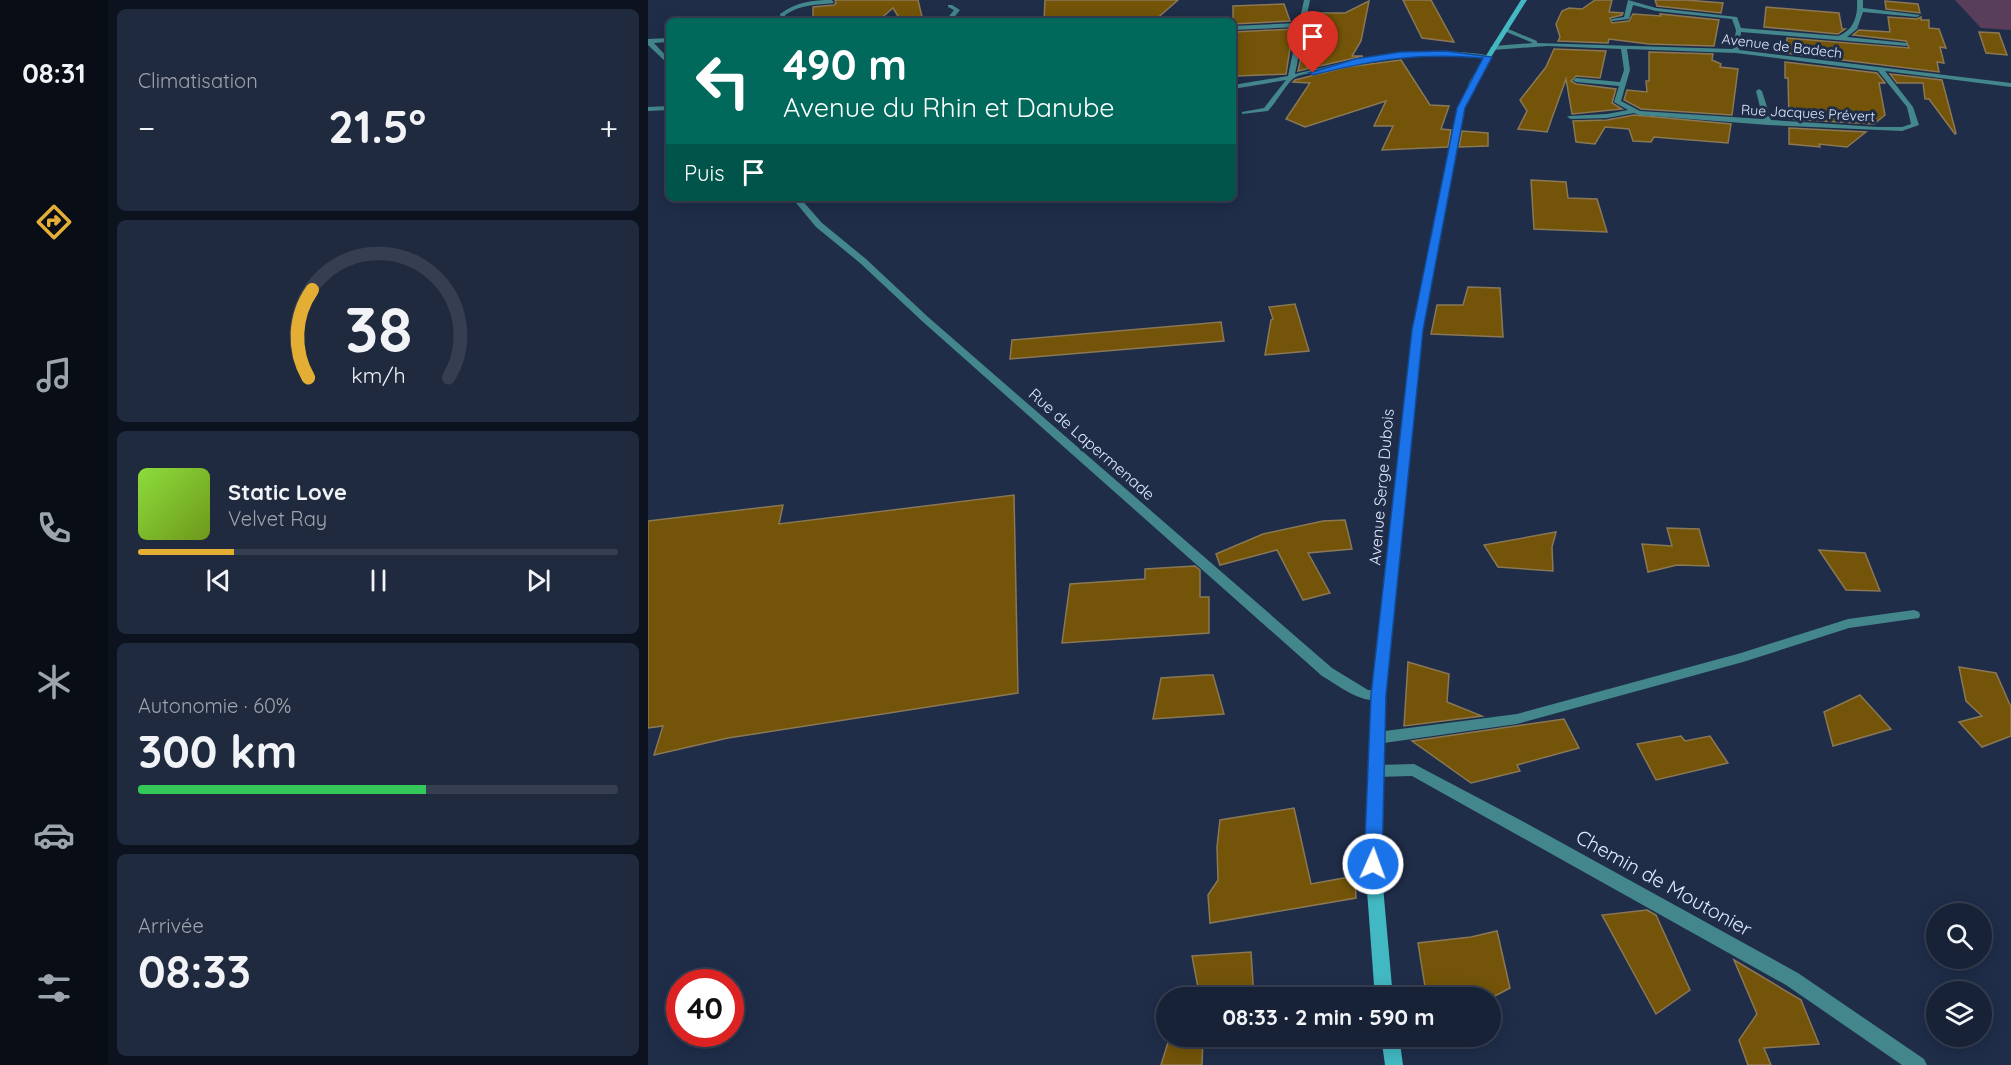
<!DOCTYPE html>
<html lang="fr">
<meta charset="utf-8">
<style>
body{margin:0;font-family:Quicksand,sans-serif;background:#202a3f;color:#f1f3f6;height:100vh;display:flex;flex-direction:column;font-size:22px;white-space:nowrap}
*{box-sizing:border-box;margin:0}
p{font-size:20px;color:#9ea4ad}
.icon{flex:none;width:33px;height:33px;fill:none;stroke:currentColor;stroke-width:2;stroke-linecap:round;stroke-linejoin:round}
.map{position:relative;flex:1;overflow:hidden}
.drawer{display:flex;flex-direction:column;gap:9px;padding:9px;background:#0d131e;width:540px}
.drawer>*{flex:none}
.top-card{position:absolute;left:18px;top:18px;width:570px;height:183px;border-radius:9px;box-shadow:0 3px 15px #0003,0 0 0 2px #363f52;background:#00695c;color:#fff;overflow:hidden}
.controls{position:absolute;left:1278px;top:903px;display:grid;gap:12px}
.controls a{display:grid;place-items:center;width:66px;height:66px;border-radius:50%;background:#172237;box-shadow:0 3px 15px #0003,0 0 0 2px #363f52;font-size:30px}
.speed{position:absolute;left:18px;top:969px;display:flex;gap:12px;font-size:30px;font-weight:700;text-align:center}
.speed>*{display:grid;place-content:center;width:78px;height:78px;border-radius:50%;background:#172237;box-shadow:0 3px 15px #0003,0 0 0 2px #363f52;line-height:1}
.speed .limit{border:9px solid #d22;background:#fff;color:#111}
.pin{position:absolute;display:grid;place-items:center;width:51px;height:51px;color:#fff;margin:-62px -26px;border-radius:50% 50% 50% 0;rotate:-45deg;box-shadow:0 0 6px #0007}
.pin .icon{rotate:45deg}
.me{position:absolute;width:66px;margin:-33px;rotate:2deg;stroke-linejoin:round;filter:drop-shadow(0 0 4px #0008)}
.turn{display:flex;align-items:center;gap:21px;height:126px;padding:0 18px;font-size:27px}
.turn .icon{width:78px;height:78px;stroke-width:2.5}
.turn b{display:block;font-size:42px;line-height:51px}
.then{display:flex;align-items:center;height:57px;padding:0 18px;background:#0003;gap:12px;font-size:22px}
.big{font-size:45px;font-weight:800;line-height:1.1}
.drawer .widget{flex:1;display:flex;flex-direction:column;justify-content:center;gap:9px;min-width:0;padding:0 21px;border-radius:9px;background:#202a3f}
.drawer .dial{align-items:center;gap:0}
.dial svg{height:156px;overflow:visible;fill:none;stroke:#363f52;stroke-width:7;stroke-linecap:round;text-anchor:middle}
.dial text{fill:#f1f3f6;stroke:none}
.song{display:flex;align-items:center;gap:18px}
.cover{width:72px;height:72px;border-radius:9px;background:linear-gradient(135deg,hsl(90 70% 55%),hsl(80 70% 35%))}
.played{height:6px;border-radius:3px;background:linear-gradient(90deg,#e4ae35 20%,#363f52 20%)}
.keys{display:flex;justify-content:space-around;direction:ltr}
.heat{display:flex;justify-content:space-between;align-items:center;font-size:33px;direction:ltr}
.charge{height:9px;border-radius:4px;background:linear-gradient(90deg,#34c759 60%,#363f52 0)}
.trip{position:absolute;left:508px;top:987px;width:345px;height:60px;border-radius:30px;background:#172237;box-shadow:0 3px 15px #0003,0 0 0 2px #363f52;font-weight:800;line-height:60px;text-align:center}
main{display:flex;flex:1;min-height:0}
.tabs{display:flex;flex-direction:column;width:108px;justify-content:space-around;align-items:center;background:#090e16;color:#9ea4ad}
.tabs .icon{width:42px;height:42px}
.tabs .on{color:#e4ae35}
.tabs b{font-size:27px;color:#f1f3f6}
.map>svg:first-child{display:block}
.green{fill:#583e5b}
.building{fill:#735408;stroke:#8a7855;stroke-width:1.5}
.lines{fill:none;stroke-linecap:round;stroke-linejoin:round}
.street{fill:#43868c;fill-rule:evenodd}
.secondary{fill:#42b8c2;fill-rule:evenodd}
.route{fill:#1a73e8;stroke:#114b97;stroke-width:1.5}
.labels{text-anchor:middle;stroke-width:6;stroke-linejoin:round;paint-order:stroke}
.far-street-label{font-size:14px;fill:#dfe9fc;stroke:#1f2d49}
.street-label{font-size:16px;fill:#dfe9fc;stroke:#1f2d49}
.near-street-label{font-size:20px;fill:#dfe9fc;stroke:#1f2d49}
</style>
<main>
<nav class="tabs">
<b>08:31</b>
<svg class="icon on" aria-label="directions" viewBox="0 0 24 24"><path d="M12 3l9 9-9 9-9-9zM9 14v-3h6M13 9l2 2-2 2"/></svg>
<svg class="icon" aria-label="music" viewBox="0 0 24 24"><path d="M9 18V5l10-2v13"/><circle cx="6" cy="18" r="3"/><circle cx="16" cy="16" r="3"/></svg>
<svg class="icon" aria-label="phone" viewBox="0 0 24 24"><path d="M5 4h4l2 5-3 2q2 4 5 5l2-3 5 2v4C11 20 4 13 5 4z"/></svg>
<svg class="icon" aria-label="climate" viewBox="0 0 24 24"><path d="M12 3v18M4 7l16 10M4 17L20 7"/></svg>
<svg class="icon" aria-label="car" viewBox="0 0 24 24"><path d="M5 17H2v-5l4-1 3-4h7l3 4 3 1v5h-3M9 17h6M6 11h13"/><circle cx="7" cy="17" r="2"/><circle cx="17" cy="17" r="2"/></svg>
<svg class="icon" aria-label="filters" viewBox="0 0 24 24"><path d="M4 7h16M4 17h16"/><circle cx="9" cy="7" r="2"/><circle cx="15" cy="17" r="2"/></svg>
</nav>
<section class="drawer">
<div class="widget"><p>Climatisation</p>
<div class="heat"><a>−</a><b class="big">21.5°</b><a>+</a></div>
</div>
<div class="widget dial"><svg viewBox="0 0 100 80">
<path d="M14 69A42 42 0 1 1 86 69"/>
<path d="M14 69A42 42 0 0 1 16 24" stroke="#e4ae35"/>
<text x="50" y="56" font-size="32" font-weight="700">38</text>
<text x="50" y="72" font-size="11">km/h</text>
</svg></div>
<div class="widget">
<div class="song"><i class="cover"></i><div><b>Static Love</b><p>Velvet Ray</p></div></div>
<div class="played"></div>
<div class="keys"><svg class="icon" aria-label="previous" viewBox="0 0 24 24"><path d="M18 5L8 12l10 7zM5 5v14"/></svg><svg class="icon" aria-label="pause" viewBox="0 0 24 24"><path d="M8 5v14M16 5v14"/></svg><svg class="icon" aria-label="next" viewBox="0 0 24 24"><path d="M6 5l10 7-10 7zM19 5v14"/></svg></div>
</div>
<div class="widget"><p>Autonomie · 60%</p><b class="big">300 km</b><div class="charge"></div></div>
<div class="widget"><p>Arrivée</p><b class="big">08:33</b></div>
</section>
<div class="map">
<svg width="1363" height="1065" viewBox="0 0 1363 1065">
<rect width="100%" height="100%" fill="#1f2d49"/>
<polygon class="green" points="1307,0 1363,0 1363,30 1333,28"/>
<g class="building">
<polygon points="187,0 270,0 275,21 253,21 245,8 230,21 165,21 165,7 186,5 188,3"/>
<polygon points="397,0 530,0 506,21 396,21"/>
<polygon points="755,0 783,0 806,42 774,38"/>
<polygon points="947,0 964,0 961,12 975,13 974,15 962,18 964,23 981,21 985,14 1013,16 1012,14 1071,20 1066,46 1001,44 961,39 960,43 910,41 912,37 908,24 914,11 921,8 934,9"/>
<polygon points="1007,0 1038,0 1075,3 1073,13 1009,6"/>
<polygon points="721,1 713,41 704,56 715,56 650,71 654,53 659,67 671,13 697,13"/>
<polygon points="1237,1 1270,4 1272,13 1238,9"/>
<polygon points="636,4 642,21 585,24 585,6"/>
<polygon points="1118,7 1191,13 1194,29 1197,29 1190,34 1116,27"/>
<polygon points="1240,17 1269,19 1273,17 1273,20 1281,20 1281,28 1291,29 1298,48 1292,47 1296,63 1289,62 1291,72 1138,53 1139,38 1261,48 1258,41 1205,35 1211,30 1242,32"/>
<polygon points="645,29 638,74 590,76 585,55 585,32"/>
<polygon points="1331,32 1351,33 1359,55 1338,53"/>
<polygon points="906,49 958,51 952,78 928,76 923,81 928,84 968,89 964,103 974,109 924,114 918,79 899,132 870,129 879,111 872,100 898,67"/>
<polygon points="1001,52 1065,54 1064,60 1073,64 1072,67 1090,69 1084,115 993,109 976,100 979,90 999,92 998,81 1001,81"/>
<polygon points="753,60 782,105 801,106 793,129 803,130 800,147 734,150 745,126 726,126 738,101 657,127 638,119 662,83 645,82 647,80 699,67"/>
<polygon points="1137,62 1229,73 1237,83 1231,83 1237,115 1226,124 1141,119 1140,78 1137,78"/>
<polygon points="1242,74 1294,80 1308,133 1307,134 1281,99 1277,99 1275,83 1249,83"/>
<polygon points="986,115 1083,124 1080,143 1006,137 1003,142 985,141 981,129 957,127 947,144 928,142 925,121 959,120"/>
<polygon points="1141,128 1218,132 1199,147 1171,144 1172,147 1141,144"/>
<polygon points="814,131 840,133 840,146 811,147"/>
<polygon points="883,180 918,182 920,198 949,199 959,232 886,229"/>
<polygon points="820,287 852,288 855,337 783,334 789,305 815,305"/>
<polygon points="647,304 661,351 617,355 623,320 625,319 621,307"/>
<polygon points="573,322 576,341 362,359 364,340"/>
<polygon points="366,495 370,693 80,738 6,755 15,726 0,728 0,521 135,505 131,524"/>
<polygon points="697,520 704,549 660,553 682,593 655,600 629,550 572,565 568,554 615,534 675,521"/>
<polygon points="1019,528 1051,529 1061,566 1029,565 1000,572 994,544 1024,546"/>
<polygon points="908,532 904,547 905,571 850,567 836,545"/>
<polygon points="1171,550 1217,553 1232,591 1198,590"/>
<polygon points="547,566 552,570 552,597 561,597 561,633 414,643 422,584 497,579 497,569"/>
<polygon points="760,662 801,674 799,702 834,716 756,726"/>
<polygon points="1311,667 1348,673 1363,707 1363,736 1334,747 1311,722 1334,716 1318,701"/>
<polygon points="558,675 565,675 576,714 505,719 513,678"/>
<polygon points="1212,695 1243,729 1185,746 1176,712"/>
<polygon points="916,719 931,748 869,765 872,771 823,783 764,741"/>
<polygon points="1033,736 1037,741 1062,736 1080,763 1008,780 989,744"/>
<polygon points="646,808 663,884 707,876 708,898 562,923 560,895 570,880 569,847 572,820"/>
<polygon points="999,910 1008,915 1042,990 1008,1014 954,915"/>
<polygon points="849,931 862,988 843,998 815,998 814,990 778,993 770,943 823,937"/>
<polygon points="603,952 606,998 552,998 544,956"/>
<polygon points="1086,960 1153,1000 1171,1044 1116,1048 1123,1065 1100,1065 1091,1040 1109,1014"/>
<polygon points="522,1036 555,1036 554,1065 513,1065"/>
</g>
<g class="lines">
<g class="street">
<path d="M184,0l2,3c-18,2 -33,1 -49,12l2,6h-6l-1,-7c16,-12 33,-14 52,-14z"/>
<path d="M656,0h6l-15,74c58,-14 104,-26 165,-22 10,1 23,1 31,5l-3,2c-58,-6 -106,-3 -162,11 -9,3 -24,3 -32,8 -7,5 -19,26 -26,33l-26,3v-2l22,-4 22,-28 -53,9v-4l55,-9 10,-49 -65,3v-4l66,-3z"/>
<path d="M980,0l28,8 81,9 4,11 97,8c16,-6 20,-20 19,-36h6v8l57,7 -3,2 -54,-5 -6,17 -10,8 59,6 2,3 -167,-14 -2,18 272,33v4l-126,-16 28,36 6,18 -17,6 -134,-6 -129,-10 -5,-2 -27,5 -36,1 -4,-2 2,-1 38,-2 21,-4 -14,-8 5,-16 -43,-4 -3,-2 3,-2 44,4 4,-12 -3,-21 -73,-3 -55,4 -3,-2 3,-2 40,-3 -29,-12 2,-3 31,13v2l196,6 3,-19 -4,-11 -76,-8 -23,-6 -4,14 -17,2v-2l12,-2zM979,49l109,4 142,18 29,36 4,17 -9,3h-24l-107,-7 -9,-29 -3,-2 -3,2 7,28 -123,-8 -19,-10 9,-31z"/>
<polygon points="300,5 304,5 312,10 303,21 297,21 306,10 300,7"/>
<polygon points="21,38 21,42 6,43 21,59 21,65 0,45 0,39"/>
<polygon points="21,106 21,110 0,111 0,107"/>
<path d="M144,198h8l22,25 44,36 62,58 404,351 36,22 15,1 2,4 -2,4c-22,6 -43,-13 -61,-23l-400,-355 -62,-58 -44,-36z"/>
<polygon points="1266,610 1271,612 1272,615 1271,618 1201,628 1095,662 869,724 729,744 724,742 722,738 724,734 729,732 869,714 1093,653 1200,619"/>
<polygon points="766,764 876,822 1150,973 1276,1059 1279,1065 1254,1065 1138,985 764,776 728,777 723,775 721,771 723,767 728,765"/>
</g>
<g class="secondary">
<polygon points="873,0 879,0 828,81 816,108 774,330 737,695 733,864 745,998 727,998 717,864 723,695 764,330 810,108 822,81"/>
<polygon points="733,1036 751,1036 755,1065 737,1065"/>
</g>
</g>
<path class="route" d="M798,51l46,6 -27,51 -42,222 -37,365 -4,169 -3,5 -6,2 -6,-2 -3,-5 7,-169 41,-365 45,-222 26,-50c-65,-5 -107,1 -170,17l-4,-2 46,-14 45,-7z"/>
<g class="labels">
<g class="far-street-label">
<text transform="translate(1134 46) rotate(7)" y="5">Avenue de Badech</text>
<text transform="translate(1160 113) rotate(3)" y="5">Rue Jacques Prévert</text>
</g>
<g class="street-label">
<text transform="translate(444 444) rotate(41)" y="6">Rue de Lapermenade</text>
<text transform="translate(733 487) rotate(-85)" y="6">Avenue Serge Dubois</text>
</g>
<g class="near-street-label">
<text transform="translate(1016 883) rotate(29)" y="7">Chemin de Moutonier</text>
</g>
</g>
</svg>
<div class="controls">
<a><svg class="icon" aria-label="search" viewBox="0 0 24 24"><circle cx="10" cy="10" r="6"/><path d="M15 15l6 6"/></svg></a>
<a><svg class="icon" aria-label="layers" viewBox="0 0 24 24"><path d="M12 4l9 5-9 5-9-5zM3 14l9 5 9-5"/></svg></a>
</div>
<div class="speed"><div class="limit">40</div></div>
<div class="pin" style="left:665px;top:73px;background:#d93025"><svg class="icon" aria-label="arrive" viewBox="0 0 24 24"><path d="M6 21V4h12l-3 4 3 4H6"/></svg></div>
<svg class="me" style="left:725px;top:864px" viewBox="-20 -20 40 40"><circle r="17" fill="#1a73e8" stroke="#fff" stroke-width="3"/><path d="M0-11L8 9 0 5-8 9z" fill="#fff"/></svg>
<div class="trip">08:33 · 2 min · 590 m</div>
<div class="top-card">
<div class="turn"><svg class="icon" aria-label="left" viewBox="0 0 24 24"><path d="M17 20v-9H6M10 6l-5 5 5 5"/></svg><div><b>490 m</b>Avenue du Rhin et Danube</div></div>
<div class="then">Puis<svg class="icon" aria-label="arrive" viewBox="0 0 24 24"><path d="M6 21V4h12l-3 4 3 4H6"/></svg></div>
</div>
</div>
</main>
